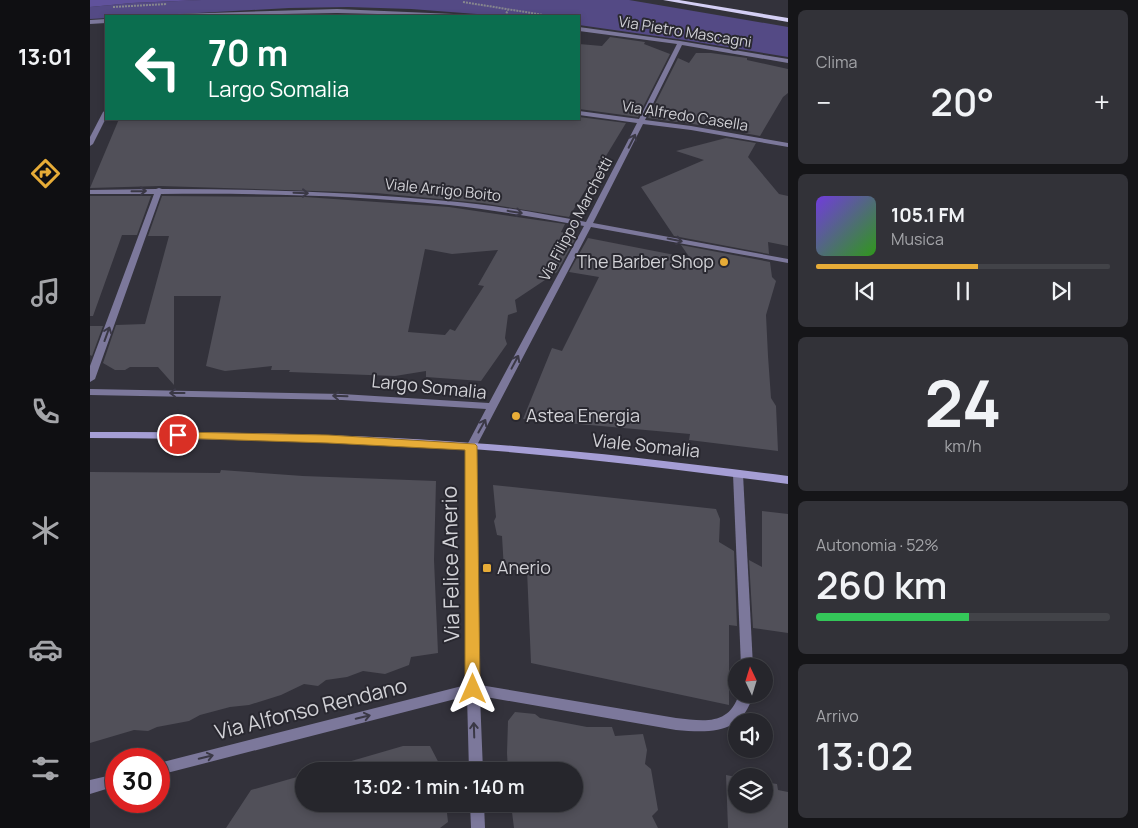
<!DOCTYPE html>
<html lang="it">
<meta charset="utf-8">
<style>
body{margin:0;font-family:Manrope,sans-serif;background:#323238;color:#f1f3f6;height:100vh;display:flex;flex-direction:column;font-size:19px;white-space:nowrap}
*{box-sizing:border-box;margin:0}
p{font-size:16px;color:#a4a5a9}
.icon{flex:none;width:28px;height:28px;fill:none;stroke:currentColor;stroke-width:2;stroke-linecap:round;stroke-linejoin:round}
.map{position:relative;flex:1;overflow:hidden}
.sheet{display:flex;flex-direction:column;gap:10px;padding:10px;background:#151518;width:350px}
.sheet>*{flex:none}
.guide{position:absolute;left:15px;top:15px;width:475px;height:105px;border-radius:0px;box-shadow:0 2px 8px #0003,0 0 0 1px #424348;background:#0b6e4f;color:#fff;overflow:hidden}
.needle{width:32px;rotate:356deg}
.buttons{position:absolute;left:638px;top:658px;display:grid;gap:10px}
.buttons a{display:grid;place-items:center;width:45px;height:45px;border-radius:50%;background:#26262c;box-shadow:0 2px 8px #0003,0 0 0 1px #424348;font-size:25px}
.speed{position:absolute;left:15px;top:748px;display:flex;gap:10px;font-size:25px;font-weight:700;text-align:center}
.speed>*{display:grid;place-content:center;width:65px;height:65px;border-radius:50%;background:#26262c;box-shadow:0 2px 8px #0003,0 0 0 1px #424348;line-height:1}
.speed .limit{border:8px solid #d22;background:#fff;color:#111}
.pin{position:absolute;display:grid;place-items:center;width:42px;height:42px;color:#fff;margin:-21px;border:2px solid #fff;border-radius:50%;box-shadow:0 1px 5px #0007}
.me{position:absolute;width:55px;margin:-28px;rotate:0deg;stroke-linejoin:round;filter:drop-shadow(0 0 4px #0008)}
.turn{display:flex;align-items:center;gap:18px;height:105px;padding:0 20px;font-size:22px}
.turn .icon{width:65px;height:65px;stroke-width:2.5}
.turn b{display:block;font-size:35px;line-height:42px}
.big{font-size:38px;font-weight:600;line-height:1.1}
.sheet .card{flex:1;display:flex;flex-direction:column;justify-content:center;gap:8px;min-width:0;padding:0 18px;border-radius:8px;background:#323238}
.sheet .dial{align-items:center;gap:0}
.dial b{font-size:65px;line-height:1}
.song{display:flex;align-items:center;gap:15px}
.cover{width:60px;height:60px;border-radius:8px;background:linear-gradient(135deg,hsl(260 70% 55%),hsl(110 70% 35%))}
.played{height:5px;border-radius:2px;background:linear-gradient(90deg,#e7ac37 55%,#424348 55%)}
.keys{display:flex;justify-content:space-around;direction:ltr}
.heat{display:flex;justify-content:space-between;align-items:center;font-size:28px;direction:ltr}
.charge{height:8px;border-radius:4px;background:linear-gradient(90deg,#34c759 52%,#424348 0)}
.trip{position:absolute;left:205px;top:762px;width:288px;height:50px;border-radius:25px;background:#26262c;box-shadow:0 2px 8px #0003,0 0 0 1px #424348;font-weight:600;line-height:50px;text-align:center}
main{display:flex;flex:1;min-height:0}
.menu{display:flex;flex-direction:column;width:90px;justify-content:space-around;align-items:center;background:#0f0f12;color:#a4a5a9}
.menu .icon{width:35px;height:35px}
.menu .current{color:#e7ac37}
.menu b{font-size:22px;color:#f1f3f6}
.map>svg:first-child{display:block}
.green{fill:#544a85}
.forest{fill:#60529c}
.building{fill:#515059;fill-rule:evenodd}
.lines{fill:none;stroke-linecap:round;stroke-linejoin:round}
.path{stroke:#87878e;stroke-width:2;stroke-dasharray:2 1;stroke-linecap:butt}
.minor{fill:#7c789b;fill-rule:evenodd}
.secondary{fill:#a59ed5;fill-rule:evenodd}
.trunk{fill:#d4cff4;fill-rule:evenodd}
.oneway{stroke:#3a3845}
.route{fill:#e7ac37;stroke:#967024}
.poi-dot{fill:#e7ac37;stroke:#292830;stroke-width:2}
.labels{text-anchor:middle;stroke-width:4;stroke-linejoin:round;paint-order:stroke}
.far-street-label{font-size:15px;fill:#d1d1d6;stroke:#292830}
.poi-label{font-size:18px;fill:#d1d1d6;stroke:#292830;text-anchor:start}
.street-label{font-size:18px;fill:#d1d1d6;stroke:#292830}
.near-street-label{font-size:21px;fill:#d1d1d6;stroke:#292830}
</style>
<main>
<nav class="menu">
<b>13:01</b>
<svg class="icon current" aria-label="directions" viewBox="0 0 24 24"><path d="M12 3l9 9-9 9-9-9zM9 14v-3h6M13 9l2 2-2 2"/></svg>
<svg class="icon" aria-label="music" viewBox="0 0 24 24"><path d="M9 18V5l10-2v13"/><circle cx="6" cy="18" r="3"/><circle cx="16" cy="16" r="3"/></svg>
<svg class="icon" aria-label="phone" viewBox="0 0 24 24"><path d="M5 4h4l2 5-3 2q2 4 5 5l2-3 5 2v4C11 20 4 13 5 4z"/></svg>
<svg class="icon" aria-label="climate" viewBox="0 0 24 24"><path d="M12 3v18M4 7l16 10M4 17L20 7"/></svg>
<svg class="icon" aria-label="car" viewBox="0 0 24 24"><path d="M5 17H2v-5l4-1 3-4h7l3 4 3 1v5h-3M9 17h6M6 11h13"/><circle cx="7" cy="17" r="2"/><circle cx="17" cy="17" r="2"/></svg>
<svg class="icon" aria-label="filters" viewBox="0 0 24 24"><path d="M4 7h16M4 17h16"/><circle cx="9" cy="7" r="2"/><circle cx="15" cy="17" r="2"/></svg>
</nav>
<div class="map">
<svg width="698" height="828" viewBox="0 0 698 828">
<rect width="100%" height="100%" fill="#33323b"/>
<polygon class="green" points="111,0 539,0 698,27 698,57 594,40 489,25 489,16 413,16 321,9 258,7 199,8 0,19 0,7 42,3"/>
<polygon class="forest" points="0,0 111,0 42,3 0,7"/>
<g class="building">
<polygon points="520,37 555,42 554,44 580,54 548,117 489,109 489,44 512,46"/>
<polygon points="606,53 621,53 657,58 657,60 698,69 698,93 693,97 670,136 654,133 661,132 558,118 588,58 599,63"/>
<polygon points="489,117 536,123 479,217 392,203 286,193 70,186 0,188 29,119 489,119"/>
<polygon points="636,138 666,143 658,157 689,194 698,196 698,246 678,242 679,254 584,236 551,187 614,160 586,151"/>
<polygon points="0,196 61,196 47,235 32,235 3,316 0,316"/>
<path d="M72,196l143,1 144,10 116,17 -4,8 16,4 -20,36 -42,28 2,12 -9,3 -3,23 2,6 -26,37 -55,-4v-6l-31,5 -106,-4 1,-2h-19l1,-4 -47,5 -8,-2 -11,-3 15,-70h-47v89l-16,-18h-28l-5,3h-10l-12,-7 13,-38 29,-1 24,-88h-21zM335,249l27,5 46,-4 -20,35 6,1 -29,45 -5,-2 -5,6 -37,-3z"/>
<polygon points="498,238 600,258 591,245 680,262 682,277 686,281 676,315 678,356 681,398 686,406 688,451 599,440 600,434 433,419 462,348 472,351 509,277 479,272"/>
<polygon points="0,326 13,326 2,356 0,355"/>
<polygon points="131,470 213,476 346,481 344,560 348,653 321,657 319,665 295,674 273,671 257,677 236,680 228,686 214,684 191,695 159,705 140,707 110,715 99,721 67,727 58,731 44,730 0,743 0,472 130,473"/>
<polygon points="403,485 626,509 630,519 629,542 644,551 647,626 639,625 639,705 441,663 437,570 414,570 412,536 407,535 404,521 406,517"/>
<polygon points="672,511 698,514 698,633 663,628 659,560 672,567"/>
<polygon points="425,712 445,714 450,718 497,727 522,727 525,736 553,734 557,750 555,764 561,769 568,810 562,816 568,828 424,828 421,804 484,804 484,771 418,771 417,753 418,721"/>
<polygon points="313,746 340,746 353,771 227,771"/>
<polygon points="214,775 214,804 356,804 358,822 350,828 136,828 161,790"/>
<polygon points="636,775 646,777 646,804 674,804 674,782 687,784 688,790 698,792 698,828 638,828"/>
</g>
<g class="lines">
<g class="path">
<polyline points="373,2 460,16"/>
<polyline points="23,7 77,4"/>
<polyline points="415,16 418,10"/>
</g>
<g class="minor">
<polygon points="247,9 364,14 367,16 247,13 84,16 87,14"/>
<polygon points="16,19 16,23 0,24 0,20"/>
<path d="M489,27l101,14 108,18v4l-106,-18 -37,75 46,6 97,17v4l-97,-17 -48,-6 -50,99 195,36v4l-197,-36 -115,220 4,238 196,33c28,3 53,8 63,-24h14c-10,40 -41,39 -77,36l-196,-34 3,75h-14l-2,-75 -308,79v-12l307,-78v-238l20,-38 -144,-9 -252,-5v-6l252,5 147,9 95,-177c-45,-8 -90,-16 -135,-21 -95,-10 -192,-12 -288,-11l-66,185 -5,3v-16l64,-172h-64v-4l66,-1 3,-1 3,1c95,0 190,3 285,12 46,4 93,12 139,21l51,-99 -58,-8v-4l60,8 38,-75 -98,-13z"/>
<polygon points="16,110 16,118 3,144 0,146 0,137 13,112"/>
<polygon points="648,470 653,474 663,666 651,666 643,474"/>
<polygon points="26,774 26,786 0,794 0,780"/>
<polygon points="380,804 394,804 395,828 381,828"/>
</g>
<path class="secondary" d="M0,432c127,0 255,1 382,11 106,7 211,20 316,33v8c-105,-14 -210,-27 -316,-35 -127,-9 -255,-10 -382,-11z"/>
<polygon class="trunk" points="573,0 589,0 698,18 698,22"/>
</g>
<defs><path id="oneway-shaft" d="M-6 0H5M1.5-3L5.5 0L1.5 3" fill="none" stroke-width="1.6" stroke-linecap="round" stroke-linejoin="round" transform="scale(1.25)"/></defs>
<g class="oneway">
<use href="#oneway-shaft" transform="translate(542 141) rotate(-63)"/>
<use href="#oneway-shaft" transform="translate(49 191) rotate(-1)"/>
<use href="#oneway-shaft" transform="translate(211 193) rotate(2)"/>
<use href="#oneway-shaft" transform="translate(425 212) rotate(9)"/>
<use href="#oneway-shaft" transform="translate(585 240) rotate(11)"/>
<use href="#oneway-shaft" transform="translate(17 334) rotate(-70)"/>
<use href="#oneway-shaft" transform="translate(425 362) rotate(-62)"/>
<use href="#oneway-shaft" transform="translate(87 393) rotate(-180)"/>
<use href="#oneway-shaft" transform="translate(250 396) rotate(-178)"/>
<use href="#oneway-shaft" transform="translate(392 426) rotate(-61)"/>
<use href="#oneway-shaft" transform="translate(273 717) rotate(-14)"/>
<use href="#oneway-shaft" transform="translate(384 730) rotate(-92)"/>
<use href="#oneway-shaft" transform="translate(116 757) rotate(-14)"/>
</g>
<polygon class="route" points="88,432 238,435 385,444 387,446 390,689 388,693 383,695 378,693 375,689 375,450 238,443 84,438 83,435 84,433"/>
<g class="poi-dot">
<circle cx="634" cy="262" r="5"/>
<circle cx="426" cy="416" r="5"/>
<rect x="392" y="563" width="10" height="10" rx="2.5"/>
</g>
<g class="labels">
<g class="far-street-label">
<text transform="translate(595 32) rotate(9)" y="5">Via Pietro Mascagni</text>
<text transform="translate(595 116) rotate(9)" y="5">Via Alfredo Casella</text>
<text transform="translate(353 190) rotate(6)" y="5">Viale Arrigo Boito</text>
<text transform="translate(486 219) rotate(-62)" y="5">Via Filippo Marchetti</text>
</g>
<g class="poi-label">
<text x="624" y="268" text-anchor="end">The Barber Shop</text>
<text x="436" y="422">Astea Energia</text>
<text x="407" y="574">Anerio</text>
</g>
<g class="street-label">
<text transform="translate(339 387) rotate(6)" y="6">Largo Somalia</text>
<text transform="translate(556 446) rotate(6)" y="6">Viale Somalia</text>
</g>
<g class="near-street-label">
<text transform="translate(361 564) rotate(-91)" y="7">Via Felice Anerio</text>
<text transform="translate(221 709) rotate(-14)" y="7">Via Alfonso Rendano</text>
</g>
</g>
</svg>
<div class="buttons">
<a><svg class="needle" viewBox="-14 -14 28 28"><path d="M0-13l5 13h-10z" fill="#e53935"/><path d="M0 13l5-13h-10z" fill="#a4a5a9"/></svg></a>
<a><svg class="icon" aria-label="sound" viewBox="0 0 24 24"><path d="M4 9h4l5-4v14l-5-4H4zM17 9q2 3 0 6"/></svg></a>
<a><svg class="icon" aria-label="layers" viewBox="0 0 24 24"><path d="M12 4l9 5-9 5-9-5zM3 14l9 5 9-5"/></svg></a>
</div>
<div class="speed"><div class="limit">30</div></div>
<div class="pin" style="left:88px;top:435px;background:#d93025"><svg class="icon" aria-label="arrive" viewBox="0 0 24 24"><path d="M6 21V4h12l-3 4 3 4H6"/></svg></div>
<svg class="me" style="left:383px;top:689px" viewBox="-20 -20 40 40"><path d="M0-17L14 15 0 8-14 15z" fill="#e7ac37" stroke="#fff" stroke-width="4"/></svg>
<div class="trip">13:02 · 1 min · 140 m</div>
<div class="guide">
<div class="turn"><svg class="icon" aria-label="left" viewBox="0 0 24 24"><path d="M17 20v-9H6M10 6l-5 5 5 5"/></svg><div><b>70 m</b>Largo Somalia</div></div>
</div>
</div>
<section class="sheet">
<div class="card"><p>Clima</p>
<div class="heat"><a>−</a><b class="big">20°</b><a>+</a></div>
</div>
<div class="card">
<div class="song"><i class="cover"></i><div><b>105.1 FM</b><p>Musica</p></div></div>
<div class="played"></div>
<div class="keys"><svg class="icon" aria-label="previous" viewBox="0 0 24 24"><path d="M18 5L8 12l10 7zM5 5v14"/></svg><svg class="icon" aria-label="pause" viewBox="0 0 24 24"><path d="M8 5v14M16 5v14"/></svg><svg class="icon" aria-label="next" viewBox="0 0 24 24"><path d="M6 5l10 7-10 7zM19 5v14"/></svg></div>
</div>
<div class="card dial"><b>24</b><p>km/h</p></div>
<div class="card"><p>Autonomia · 52%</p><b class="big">260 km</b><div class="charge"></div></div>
<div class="card"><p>Arrivo</p><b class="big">13:02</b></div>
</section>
</main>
